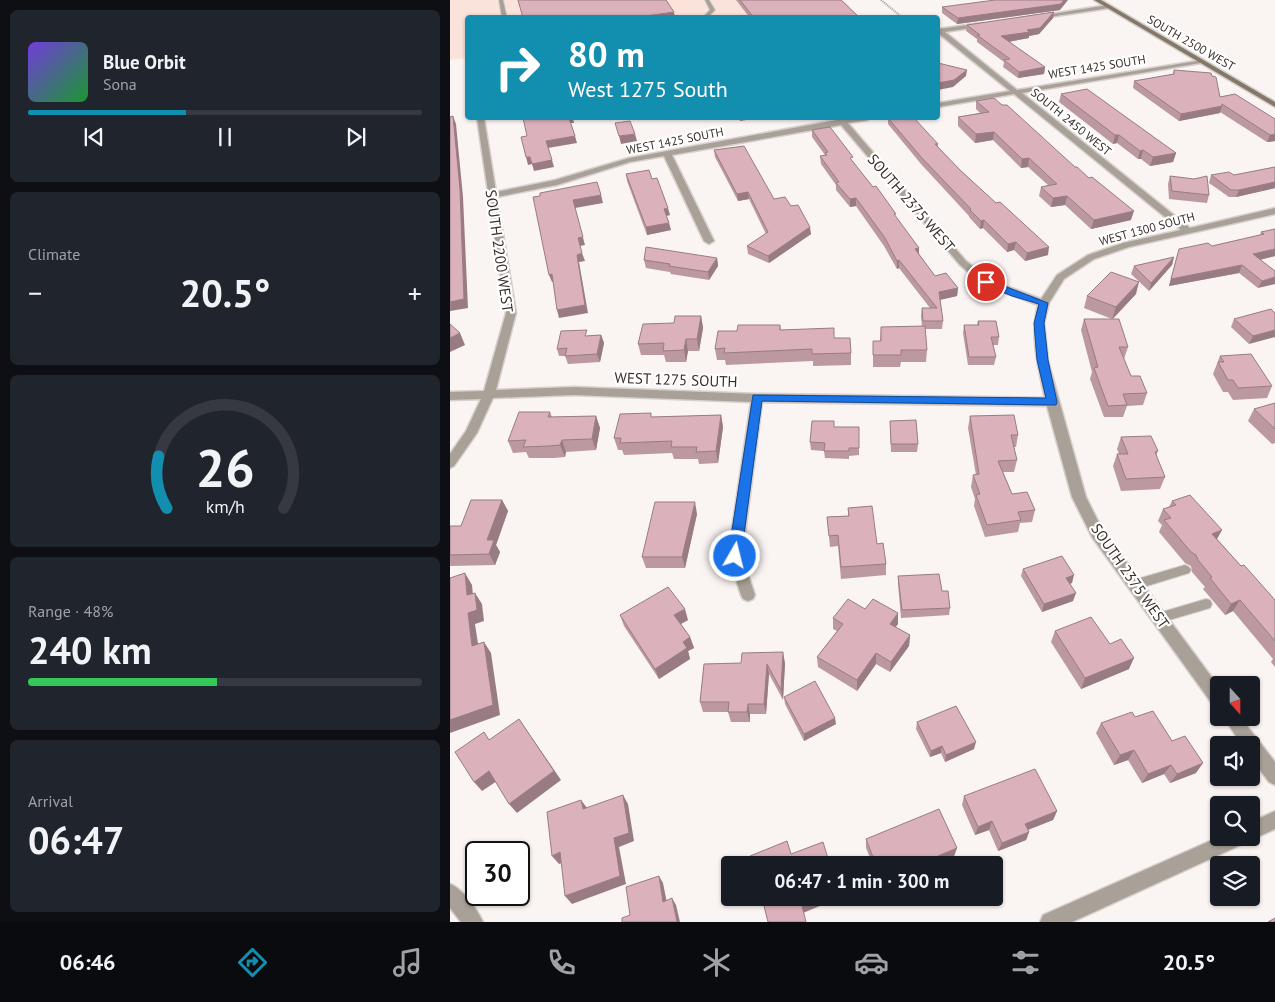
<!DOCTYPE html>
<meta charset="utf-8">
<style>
body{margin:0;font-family:"PT Sans",sans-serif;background:#20242c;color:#f1f3f6;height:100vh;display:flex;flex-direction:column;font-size:19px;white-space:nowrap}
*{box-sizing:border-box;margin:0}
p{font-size:16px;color:#9ea1a6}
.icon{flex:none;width:28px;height:28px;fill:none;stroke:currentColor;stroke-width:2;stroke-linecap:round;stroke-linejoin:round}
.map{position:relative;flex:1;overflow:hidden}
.sheet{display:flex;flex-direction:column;gap:10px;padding:10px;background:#0d0f14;width:450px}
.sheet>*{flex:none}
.banner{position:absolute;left:15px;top:15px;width:475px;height:105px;border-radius:5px;box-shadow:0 1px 4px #0004;background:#128eaf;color:#fff;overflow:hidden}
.needle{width:32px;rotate:159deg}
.buttons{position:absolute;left:760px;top:676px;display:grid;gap:10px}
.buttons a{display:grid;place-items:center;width:50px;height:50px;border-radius:5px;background:#171b24;box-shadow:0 1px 4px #0004;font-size:25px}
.speed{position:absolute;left:15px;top:841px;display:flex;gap:10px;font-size:25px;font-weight:700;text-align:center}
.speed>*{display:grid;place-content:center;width:65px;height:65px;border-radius:50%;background:#171b24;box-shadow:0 1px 4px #0004;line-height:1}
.speed .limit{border:2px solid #111;border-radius:8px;background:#fff;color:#111}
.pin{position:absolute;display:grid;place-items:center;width:42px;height:42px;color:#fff;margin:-21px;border:2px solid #fff;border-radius:50%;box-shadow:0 1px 5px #0007}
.me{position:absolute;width:55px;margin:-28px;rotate:8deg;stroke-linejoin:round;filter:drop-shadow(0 0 4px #0008)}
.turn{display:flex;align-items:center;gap:18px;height:105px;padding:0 20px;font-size:22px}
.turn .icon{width:65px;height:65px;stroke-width:2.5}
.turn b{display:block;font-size:35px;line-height:42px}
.big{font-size:38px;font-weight:700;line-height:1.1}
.sheet .tile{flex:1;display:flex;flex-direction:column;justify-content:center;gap:8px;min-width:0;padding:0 18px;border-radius:8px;background:#20242c}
.sheet .dial{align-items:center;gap:0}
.dial svg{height:130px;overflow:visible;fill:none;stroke:#363941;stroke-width:7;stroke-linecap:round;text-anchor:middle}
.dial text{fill:#f1f3f6;stroke:none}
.song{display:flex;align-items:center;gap:15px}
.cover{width:60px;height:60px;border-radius:8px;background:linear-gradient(135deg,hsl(260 70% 55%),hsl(130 70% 35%))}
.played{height:5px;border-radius:2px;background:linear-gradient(90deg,#128eaf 40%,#363941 40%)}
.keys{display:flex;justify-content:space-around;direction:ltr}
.heat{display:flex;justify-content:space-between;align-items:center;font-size:28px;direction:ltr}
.charge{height:8px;border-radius:4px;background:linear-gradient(90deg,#34c759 48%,#363941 0)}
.trip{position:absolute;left:271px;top:856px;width:282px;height:50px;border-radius:5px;background:#171b24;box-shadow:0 1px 4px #0004;font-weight:700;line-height:50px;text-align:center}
.tabs{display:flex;height:80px;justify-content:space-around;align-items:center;background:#090b0e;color:#9ea1a6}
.tabs .icon{width:35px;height:35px}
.tabs .on{color:#128eaf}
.tabs b{font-size:22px;color:#f1f3f6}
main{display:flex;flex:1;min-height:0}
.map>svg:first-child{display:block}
.built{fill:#fbe2db}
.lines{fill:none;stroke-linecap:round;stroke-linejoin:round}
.lane-casing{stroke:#d7d0ce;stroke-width:2}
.street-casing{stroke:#d7d0ce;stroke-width:3}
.secondary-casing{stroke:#d7d0ce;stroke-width:3}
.path{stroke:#a59c99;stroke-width:2;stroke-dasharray:1 1;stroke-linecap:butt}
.lane{fill:#a9a197;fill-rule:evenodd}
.street{fill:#a9a197;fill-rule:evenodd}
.secondary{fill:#847869;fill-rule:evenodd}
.wall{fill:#bc98a1}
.shaded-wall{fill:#997c83}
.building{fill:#dbb1bb;stroke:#997c83}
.route{fill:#1a73e8;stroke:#114b97}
.labels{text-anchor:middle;stroke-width:4.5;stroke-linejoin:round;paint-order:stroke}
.far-street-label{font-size:12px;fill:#3a2e2a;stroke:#fff}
.street-label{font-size:15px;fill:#3a2e2a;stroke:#fff}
</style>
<main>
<section class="sheet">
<div class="tile">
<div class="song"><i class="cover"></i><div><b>Blue Orbit</b><p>Sona</p></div></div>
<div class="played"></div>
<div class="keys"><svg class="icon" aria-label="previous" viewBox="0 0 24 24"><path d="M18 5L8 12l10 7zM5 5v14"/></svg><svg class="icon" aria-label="pause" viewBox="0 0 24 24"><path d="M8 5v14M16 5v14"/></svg><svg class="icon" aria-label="next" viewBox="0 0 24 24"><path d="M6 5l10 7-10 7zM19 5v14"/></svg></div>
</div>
<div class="tile"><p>Climate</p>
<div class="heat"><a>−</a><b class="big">20.5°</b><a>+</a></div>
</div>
<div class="tile dial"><svg viewBox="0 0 100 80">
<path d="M14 69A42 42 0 1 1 86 69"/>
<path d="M14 69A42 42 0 0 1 9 37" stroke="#128eaf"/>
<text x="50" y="56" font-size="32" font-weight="700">26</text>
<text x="50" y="72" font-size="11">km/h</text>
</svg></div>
<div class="tile"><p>Range · 48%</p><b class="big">240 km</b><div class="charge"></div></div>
<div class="tile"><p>Arrival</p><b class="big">06:47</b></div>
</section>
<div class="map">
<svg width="825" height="922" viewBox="0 0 825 922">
<rect width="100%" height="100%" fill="#faf4f2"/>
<polygon class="built" points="0,0 393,0 400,6 316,18 18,18 17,58 0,60"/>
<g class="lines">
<defs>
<g id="lane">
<polygon points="49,0 53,0 57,18 52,18"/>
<polygon points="255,0 259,0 265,10 257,18 252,18 260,10"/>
<polygon points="735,565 739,567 741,570 739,573 684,590 680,588 678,585 680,582 684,580"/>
<polygon points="756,599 760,600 762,604 760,608 709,623 705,622 703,618 705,614"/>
</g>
<g id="street">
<polygon points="658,5 660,8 586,19 583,17"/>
<path d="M532,23l2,3 -39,6 72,58 186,-30v2l-2,1 -179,30 168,135 85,-20v6l-146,33 -35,12 -30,20 -15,24 -5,20 4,38 38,136 16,32 117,158v20l-6,-2 -121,-168 -20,-40 -25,-91 -285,-4 -20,154 13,39 -2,4 -5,2 -5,-2 -2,-4 -13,-39 23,-154 -177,-7 -81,3 -16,35 -23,33 -4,2v-14l16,-23 15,-32 -31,1v-8l34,-1 22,-78 -29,-195h7l12,74 59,-12 74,-22 213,-39 26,-1v2l-20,3 118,138 24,19 51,19 16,-24 31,-20 35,-12 58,-13 -167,-136 -76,13v-4l72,-12 -72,-58v-4zM391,125l119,140 22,19 56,21c-8,32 0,61 7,93l-288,-4 -183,-7 -78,3 20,-77 -19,-116 60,-12 73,-23 34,-6 40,85 5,3 5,-3 -42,-86z"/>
<polygon points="774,718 791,718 825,762 825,785 819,782 801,758 801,745 792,745"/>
<polygon points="825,811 825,829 801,840 796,838 793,844 622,922 590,922 593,915 769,837 801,838 801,822"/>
<path d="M0,884c13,5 27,25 33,38h-22l-11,-14z"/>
</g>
<polygon id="secondary" points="644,0 651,0 825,102 825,107"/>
</defs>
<use href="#lane" class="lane-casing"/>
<use href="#street" class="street-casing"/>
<use href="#secondary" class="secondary-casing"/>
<polyline class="path" points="431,0 453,18"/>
<use href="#lane" class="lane"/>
<use href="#street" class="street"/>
<use href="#secondary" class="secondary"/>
</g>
<g class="wall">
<polygon points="286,0 391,0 410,18 300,18"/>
<polygon points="492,7 610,10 507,24 492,13"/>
<polygon points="604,12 603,18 589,34 579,36 579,38 559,42 595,67 594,74 568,78 553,67 554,62 527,42 527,39 516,31 517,25"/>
<polygon points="724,70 762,76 770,97 785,94 825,141 817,142 770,112 770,113 729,121 683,88 684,81 723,74"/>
<polygon points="611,94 726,153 723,162 700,166 691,159 688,159 667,143 663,144 609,102"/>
<polygon points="526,101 681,220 641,229 615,205 601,207 589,196 591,187 598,185 578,167 571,168 543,140 525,143 508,126 508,117 530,113 526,109"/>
<polygon points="438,118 488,144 488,147 510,170 598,255 575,261 564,250 557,252 533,228 530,229 519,217 519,216 471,164 438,124"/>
<polygon points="362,130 403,162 469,248 469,254 485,276 508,288 507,296 490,300 493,321 492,329 475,329 477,350 476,362 451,362 450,367 423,367 423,341 430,341 431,327 472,326 471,316 472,308 480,308 449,268 447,269 434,246 406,206 400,207 386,190 386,185 371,164 370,156 375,156 375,155 362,137"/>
<polygon points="264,150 324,199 341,206 361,234 319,263 298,254 297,246 316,234 299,199 288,201 265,157"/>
<polygon points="825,167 825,188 786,197 779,197 759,183 761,175 784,175"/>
<polygon points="176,174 202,179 220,215 216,216 221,230 197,235 177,181"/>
<polygon points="720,176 759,195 757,203 719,199 718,184"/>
<polygon points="825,229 825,256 810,260 825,271 808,288 789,273 719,286 729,249 762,246 810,235 811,232"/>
<polygon points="724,257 722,265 699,291 681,274 684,266"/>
<polygon points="267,258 268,266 259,280 221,274 220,272 196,268 194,260"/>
<polygon points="686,294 663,319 678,347 674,359 681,376 697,393 693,405 677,406 673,417 654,417 640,379 642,372 631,330 634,319 662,319 634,308 637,296"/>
<polygon points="825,313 799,344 781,327 784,319"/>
<polygon points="251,316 253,328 249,351 238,351 236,362 216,362 214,355 191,355 188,344 224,323"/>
<polygon points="528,321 549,337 548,345 543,345 546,357 544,365 518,365 513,333 514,325 527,325"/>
<polygon points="330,325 331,330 384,338 401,353 401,365 363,366 363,361 276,365 275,360 267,360 265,349 287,331"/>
<polygon points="151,335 154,343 150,362 118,364 115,356 109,356 107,349 139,336"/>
<polygon points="770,356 822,386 817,398 783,400 778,392 773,392 763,374"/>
<polygon points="825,403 825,443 822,444 798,421 804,409"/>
<polygon points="100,412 102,417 146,416 150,428 146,450 116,452 115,457 104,458 79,458 76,452 63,453 58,441"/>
<polygon points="271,415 273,427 268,463 249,464 248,459 224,459 222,453 174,455 172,450 168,450 164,438 202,417"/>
<polygon points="520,416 568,435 566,447 564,447 567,460 564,472 553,472 562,494 585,510 582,522 570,523 568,532 535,537 524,506 525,499 521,487 523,475 526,475 518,428"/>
<polygon points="440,421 468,444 467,452 441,452"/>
<polygon points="384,427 409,427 409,455 399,456 399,459 375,458 374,451 361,450 360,442"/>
<polygon points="671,437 708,451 706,456 715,477 710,489 671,491 663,466 667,454 669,454 667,449"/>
<polygon points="52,500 58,511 46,545 50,552 45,565 0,566 0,526 11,526"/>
<polygon points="722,501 767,539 791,566 825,600 825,667 821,662 823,659 783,611 775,615 753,589 755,587 742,572 741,566 735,563 709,532 712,525 708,521 713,509 719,507"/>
<polygon points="398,508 427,544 436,564 436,575 391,579 388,546 380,547 377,517 398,516"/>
<polygon points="247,514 235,568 196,568 192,557"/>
<polygon points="573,569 622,583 620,584 623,601 592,612 571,576"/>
<polygon points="448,576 492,591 500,608 499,615 451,618 448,584"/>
<polygon points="415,609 448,624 445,627 460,635 459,646 440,672 426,664 407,691 368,667 367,657 387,631 383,629 383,618"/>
<polygon points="170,615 238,620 231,624 240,637 244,648 238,651 240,659 209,679 174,626"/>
<polygon points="605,631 660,644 679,669 631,689 601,642"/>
<polygon points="335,663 333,700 319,674 316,714 300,714 300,722 281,722 278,712 253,712 250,702 254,664"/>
<polygon points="334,697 386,724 354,741 335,704"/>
<polygon points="685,717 722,741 746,773 720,783 714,774 692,783 678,760 664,765 646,733 651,723"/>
<polygon points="467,722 524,749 495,762 491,753 480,757 466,729"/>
<polygon points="514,796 607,811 603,820 578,830 579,832 576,840 548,851 539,830 525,835 512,805"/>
<polygon points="416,839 507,848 504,856 484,865 423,865 416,848"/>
</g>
<g class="shaded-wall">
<polygon points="614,0 618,0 610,10 507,24 508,18"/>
<polygon points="224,12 225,18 182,18"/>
<polygon points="604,12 603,18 589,34 579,36 579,38 551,43 551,36 577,30"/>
<polygon points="595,67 594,74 568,78 569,72"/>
<polygon points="517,70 516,76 503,87 488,90 488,83"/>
<polygon points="772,106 770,113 729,121 731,114"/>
<polygon points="3,116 6,124 13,197 18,308 0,311"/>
<polygon points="118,118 123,118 124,123 120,123"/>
<polygon points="289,118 310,118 290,121"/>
<polygon points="544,132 543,140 525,143 526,134"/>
<polygon points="185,134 187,141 171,144 169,136"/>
<polygon points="825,134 825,141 817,142 820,135"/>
<polygon points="665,135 669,135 667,143 663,144"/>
<polygon points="125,136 127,143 98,148 96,141"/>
<polygon points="693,150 691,159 688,159 690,151"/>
<polygon points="726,153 723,162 700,166 703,157"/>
<polygon points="76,157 80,157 102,160 104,167 84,171 82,164 78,165"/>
<polygon points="579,158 578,167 571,168 572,159"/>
<polygon points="825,182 825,188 786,197 789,190"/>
<polygon points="298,192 299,199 288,201 287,194"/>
<polygon points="151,195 153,203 125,208 135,245 130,246 128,238 123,200"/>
<polygon points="617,196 615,205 601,207 603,198"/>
<polygon points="406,198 406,206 400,207 400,199"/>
<polygon points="218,208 220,215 215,216 214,209"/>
<polygon points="684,211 681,220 641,229 644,220"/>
<polygon points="534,220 533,228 530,229 531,221"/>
<polygon points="219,223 221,230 197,235 196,227"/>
<polygon points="360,227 361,234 319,263 318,256"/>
<polygon points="566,242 564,250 557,252 558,244"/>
<polygon points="599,247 598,255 575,261 577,253"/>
<polygon points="469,248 469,255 465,249"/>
<polygon points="825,249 825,256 800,262 803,254"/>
<polygon points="132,253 135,261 129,262 138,313 109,318 107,310 127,255"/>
<polygon points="724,257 722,265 699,291 701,283"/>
<polygon points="267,258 268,266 259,280 258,272"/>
<polygon points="449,260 449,268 447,269 447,261"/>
<polygon points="792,265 789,273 719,286 721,279"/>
<polygon points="102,274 105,282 102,282 99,275"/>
<polygon points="825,277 825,284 808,288 812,281"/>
<polygon points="689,282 686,294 662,319 666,307"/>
<polygon points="508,288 507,296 489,300 489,292"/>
<polygon points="251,316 253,328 249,351 247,339"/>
<polygon points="825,330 825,337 799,344 803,336"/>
<polygon points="10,333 15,345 0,352 0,338"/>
<polygon points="151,335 154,343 150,362 147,354"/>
<polygon points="236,339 238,351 236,362 234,350"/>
<polygon points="271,415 273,427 268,463 266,451"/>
<polygon points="146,416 150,428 146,450 142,439"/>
<polygon points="112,440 116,452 115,457 110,445"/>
<polygon points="52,500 58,511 46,545 50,552 45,565 39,554 37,540"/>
<polygon points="245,502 247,514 235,568 232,557"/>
<polygon points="772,530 766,541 762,534"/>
<polygon points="15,573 22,585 24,606 17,595"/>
<polygon points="624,575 622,583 613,585 616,578"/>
<polygon points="25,593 32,604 34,621 25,624 30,657 22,646 18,613"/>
<polygon points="626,593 623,601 592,612 594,604"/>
<polygon points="790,600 783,611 775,615 781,604"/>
<polygon points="235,609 238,620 227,626 224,615"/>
<polygon points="448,613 448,624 440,635 440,624"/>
<polygon points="460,635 459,646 440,672 441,662"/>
<polygon points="240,637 244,648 238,651 240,659 209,679 205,669 233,642"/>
<polygon points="34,642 41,653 50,715 0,733 0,720"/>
<polygon points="333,652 335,663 333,700 331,690"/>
<polygon points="426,653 426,664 407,691 407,680"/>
<polygon points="684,658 679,669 631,689 635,678"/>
<polygon points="317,664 319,674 316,714 314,704"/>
<polygon points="298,704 300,714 300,722 297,712"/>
<polygon points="385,718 386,724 354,741 354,734"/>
<polygon points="69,719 111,780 67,813 59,804"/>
<polygon points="526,742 524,749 495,762 496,755"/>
<polygon points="492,746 491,753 480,757 481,751"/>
<polygon points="684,750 678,760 664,765 670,755"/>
<polygon points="753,763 746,773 720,783 727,774"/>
<polygon points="721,765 714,774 692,783 698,774"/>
<polygon points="39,771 47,781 32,791 24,782"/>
<polygon points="173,795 178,804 184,841 169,847 176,884 122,904 115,896 164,838"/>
<polygon points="131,800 137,808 133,809"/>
<polygon points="607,811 603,820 572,832 575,824"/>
<polygon points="542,821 539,830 525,835 528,827"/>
<polygon points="579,832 576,840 548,851 552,843"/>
<polygon points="507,848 504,856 484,865 467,865"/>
<polygon points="110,852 117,861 109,864 102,856"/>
<polygon points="209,876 213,883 218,908 213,902"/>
<polygon points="222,898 226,905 230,922 227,922"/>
<polygon points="372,898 389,898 353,913 352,906"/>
</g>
<g class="building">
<polygon points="68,0 216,0 224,12 182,18 73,18"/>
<polygon points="290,0 391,0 410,18 304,18"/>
<polygon points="545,0 614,0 611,4 508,18 492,7"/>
<polygon points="604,12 590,28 577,30 580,32 551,36 595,67 569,72 554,60 560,59 527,35 530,35 517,25"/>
<polygon points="488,63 517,70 504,80 488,83"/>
<polygon points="724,70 761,73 762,76 766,77 770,97 785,94 825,119 825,134 820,135 772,104 772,106 731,114 684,81 724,74"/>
<polygon points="637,89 726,153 703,157 693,150 690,151 669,135 665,135 611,94"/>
<polygon points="544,98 552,105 557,105 625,167 627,167 639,178 642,177 684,211 644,220 617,196 603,198 591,187 607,184 579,158 572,159 544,132 526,134 508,117 539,112 526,101"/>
<polygon points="3,116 10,189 14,299 0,302 0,117"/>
<polygon points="73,118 119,118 125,136 96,141 102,160 82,164 80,157 76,157 71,137 77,136"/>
<polygon points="438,118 464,118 488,144 485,144 510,170 546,203 550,202 599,247 577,253 566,242 558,244 534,220 531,221 520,210 521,209 471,157"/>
<polygon points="180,121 185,134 169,136 165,123"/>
<polygon points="380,127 403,157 400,158 423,187 426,186 446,214 444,214 469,248 465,249 485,276 496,273 508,288 489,292 493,321 473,321 472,308 487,308 449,260 447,261 435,238 406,198 400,199 386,183 389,182 370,156 377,155 375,153 378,152 362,130"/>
<polygon points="294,146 324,199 335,197 341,206 348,205 360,227 318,256 297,246 318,232 298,192 287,194 264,150"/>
<polygon points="825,167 825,182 789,190 781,190 761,175 779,172 784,175"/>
<polygon points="199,170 202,179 207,178 218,208 214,209 219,223 196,227 176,174"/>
<polygon points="720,176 744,179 757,176 759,195 722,191"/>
<polygon points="147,182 151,195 123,200 133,237 128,238 132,253 127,255 135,305 107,310 102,274 99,275 83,197 90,196 90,193"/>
<polygon points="825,229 825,249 803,254 825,271 825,277 812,281 792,265 721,279 729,249 758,243 762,246 814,234 811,232"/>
<polygon points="196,247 267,258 258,272 219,266 220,264 194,260"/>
<polygon points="724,257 701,283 684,266"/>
<polygon points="661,272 689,282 666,307 637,296"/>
<polygon points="821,309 825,313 825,330 803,336 784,319"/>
<polygon points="225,316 251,316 247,339 236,339 234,350 213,351 214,343 188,344 193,324 224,323"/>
<polygon points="634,319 669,319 678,347 669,347 681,376 690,376 697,393 673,394 677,405 658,406 644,368 648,367"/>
<polygon points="528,321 546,321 549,337 541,337 546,357 519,357 514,325 529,325"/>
<polygon points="0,324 10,333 0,338"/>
<polygon points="288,325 330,325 330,330 384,328 384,338 400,338 401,353 362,354 362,349 274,353 275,348 265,349 268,331 287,331"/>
<polygon points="475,326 477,350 451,350 451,355 423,355 423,341 431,341 431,327"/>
<polygon points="137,330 135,336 151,335 147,354 115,356 117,348 107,349 111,331"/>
<polygon points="801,354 822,386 788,388 783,380 778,380 768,362 774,362 770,356"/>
<polygon points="825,403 825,429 804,409"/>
<polygon points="69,412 100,412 98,417 146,416 142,439 112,440 110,445 99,446 73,447 76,440 58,441"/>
<polygon points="201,413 201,417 271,415 266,451 246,452 247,447 221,447 222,441 170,443 171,438 164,438 170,414"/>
<polygon points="564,415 568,435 561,435 567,460 548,461 562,494 577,492 585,510 568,512 571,520 537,525 526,495 530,494 523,475 529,474 520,416"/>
<polygon points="466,420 468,444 441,444 440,421"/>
<polygon points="362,421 384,421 384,427 409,427 409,448 399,448 399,451 374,451 375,443 360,442"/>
<polygon points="701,436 708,451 705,452 715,477 676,479 667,454 678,454 671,437"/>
<polygon points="740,495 772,530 762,534 791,566 794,565 825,600 825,641 790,600 781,604 760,578 762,577 748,560 746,555 741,552 714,520 721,518 713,509 726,505 722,501"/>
<polygon points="21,500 52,500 37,540 44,540 39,554 0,555 0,526 11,526"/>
<polygon points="205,502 245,502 232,557 192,557"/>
<polygon points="422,506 427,544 433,543 436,564 391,567 388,535 379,536 377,517 399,516 398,508"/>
<polygon points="612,556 624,575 616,578 626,593 594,604 573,569"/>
<polygon points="15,573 17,595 25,593 27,610 18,613 22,646 34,642 43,705 0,720 0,578"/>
<polygon points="489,574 492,591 498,591 500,608 452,610 448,576"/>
<polygon points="218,587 235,609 224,615 240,637 233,642 237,648 205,669 170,615"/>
<polygon points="398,599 415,609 423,599 448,613 440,624 460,635 441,662 426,653 407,680 367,657 393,624 383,618"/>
<polygon points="641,617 660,644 671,639 684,658 635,678 605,631"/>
<polygon points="333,652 331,690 317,664 314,704 298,704 297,712 278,712 279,702 250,702 254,664 291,663 292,653"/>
<polygon points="365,681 385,718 354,734 334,697"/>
<polygon points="506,706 526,742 496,755 492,746 481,751 467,722"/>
<polygon points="703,711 722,741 735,736 753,763 727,774 721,765 698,774 684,750 670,755 651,723 682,712 685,717"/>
<polygon points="69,719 104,771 59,804 39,771 24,782 5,752 34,732 39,740"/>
<polygon points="585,769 607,811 575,824 579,832 552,843 542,821 528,827 514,796"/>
<polygon points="173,795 179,833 164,838 170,876 115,896 110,852 102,856 97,812 131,800 133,809"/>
<polygon points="489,809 507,848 467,865 426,865 416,839"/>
<polygon points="337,841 341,854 373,842 380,865 303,865 300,856"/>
<polygon points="209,876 213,902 222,898 227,922 172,922 172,918 180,915 176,887"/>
<polygon points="312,898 372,898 352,906 356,922 318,922"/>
<polygon points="825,918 825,922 818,922"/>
</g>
<polygon class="route" points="536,279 598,303 594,323 598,360 607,402 606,405 312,401 291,556 289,560 285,561 280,560 278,556 303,395 596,398 587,360 584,323 589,304 562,296 532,284 531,282"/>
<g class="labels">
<g class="far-street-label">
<text transform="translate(741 43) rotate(30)" y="4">SOUTH 2500 WEST</text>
<text transform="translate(647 67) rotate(-9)" y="4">WEST 1425 SOUTH</text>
<text transform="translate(621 122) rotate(39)" y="4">SOUTH 2450 WEST</text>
<text transform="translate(225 141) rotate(-11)" y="4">WEST 1425 SOUTH</text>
<text transform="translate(697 229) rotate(-15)" y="4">WEST 1300 SOUTH</text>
</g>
<g class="street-label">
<text transform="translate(461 203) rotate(49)" y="5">SOUTH 2375 WEST</text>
<text transform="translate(49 251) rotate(82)" y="5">SOUTH 2200 WEST</text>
<text transform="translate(226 380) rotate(2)" y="5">WEST 1275 SOUTH</text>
<text transform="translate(680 576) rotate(55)" y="5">SOUTH 2375 WEST</text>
</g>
</g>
</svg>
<div class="buttons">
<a><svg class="needle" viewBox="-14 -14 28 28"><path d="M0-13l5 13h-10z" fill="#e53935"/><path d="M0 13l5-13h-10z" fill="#9ea1a6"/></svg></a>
<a><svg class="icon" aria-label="sound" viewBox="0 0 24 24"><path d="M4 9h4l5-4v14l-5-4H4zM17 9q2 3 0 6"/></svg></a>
<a><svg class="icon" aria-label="search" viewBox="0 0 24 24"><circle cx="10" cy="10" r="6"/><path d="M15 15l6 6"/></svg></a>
<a><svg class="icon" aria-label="layers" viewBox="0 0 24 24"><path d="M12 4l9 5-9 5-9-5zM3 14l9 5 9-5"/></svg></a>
</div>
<div class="speed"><div class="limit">30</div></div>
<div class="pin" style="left:536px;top:282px;background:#d93025"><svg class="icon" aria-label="arrive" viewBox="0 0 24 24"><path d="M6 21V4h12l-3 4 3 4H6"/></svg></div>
<svg class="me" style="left:285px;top:556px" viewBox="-20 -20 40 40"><circle r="17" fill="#1a73e8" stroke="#fff" stroke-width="3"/><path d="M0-11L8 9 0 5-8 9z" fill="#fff"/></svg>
<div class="trip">06:47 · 1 min · 300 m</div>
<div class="banner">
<div class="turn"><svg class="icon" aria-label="right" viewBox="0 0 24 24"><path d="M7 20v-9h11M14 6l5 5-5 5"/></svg><div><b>80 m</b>West 1275 South</div></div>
</div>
</div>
</main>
<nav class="tabs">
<b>06:46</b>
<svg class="icon on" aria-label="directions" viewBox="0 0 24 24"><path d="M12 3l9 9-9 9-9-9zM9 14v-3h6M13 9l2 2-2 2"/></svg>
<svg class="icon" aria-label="music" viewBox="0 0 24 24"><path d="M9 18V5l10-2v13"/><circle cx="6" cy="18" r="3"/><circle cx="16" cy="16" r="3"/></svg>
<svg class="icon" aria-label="phone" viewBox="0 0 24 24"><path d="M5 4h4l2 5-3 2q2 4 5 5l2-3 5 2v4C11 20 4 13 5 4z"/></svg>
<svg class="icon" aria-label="climate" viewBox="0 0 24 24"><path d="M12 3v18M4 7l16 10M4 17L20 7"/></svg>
<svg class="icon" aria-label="car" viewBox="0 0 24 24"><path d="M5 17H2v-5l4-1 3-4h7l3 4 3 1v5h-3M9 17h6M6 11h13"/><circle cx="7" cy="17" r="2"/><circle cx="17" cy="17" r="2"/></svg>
<svg class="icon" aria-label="filters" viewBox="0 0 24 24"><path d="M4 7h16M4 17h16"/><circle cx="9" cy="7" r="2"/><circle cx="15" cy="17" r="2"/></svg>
<b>20.5°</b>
</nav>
